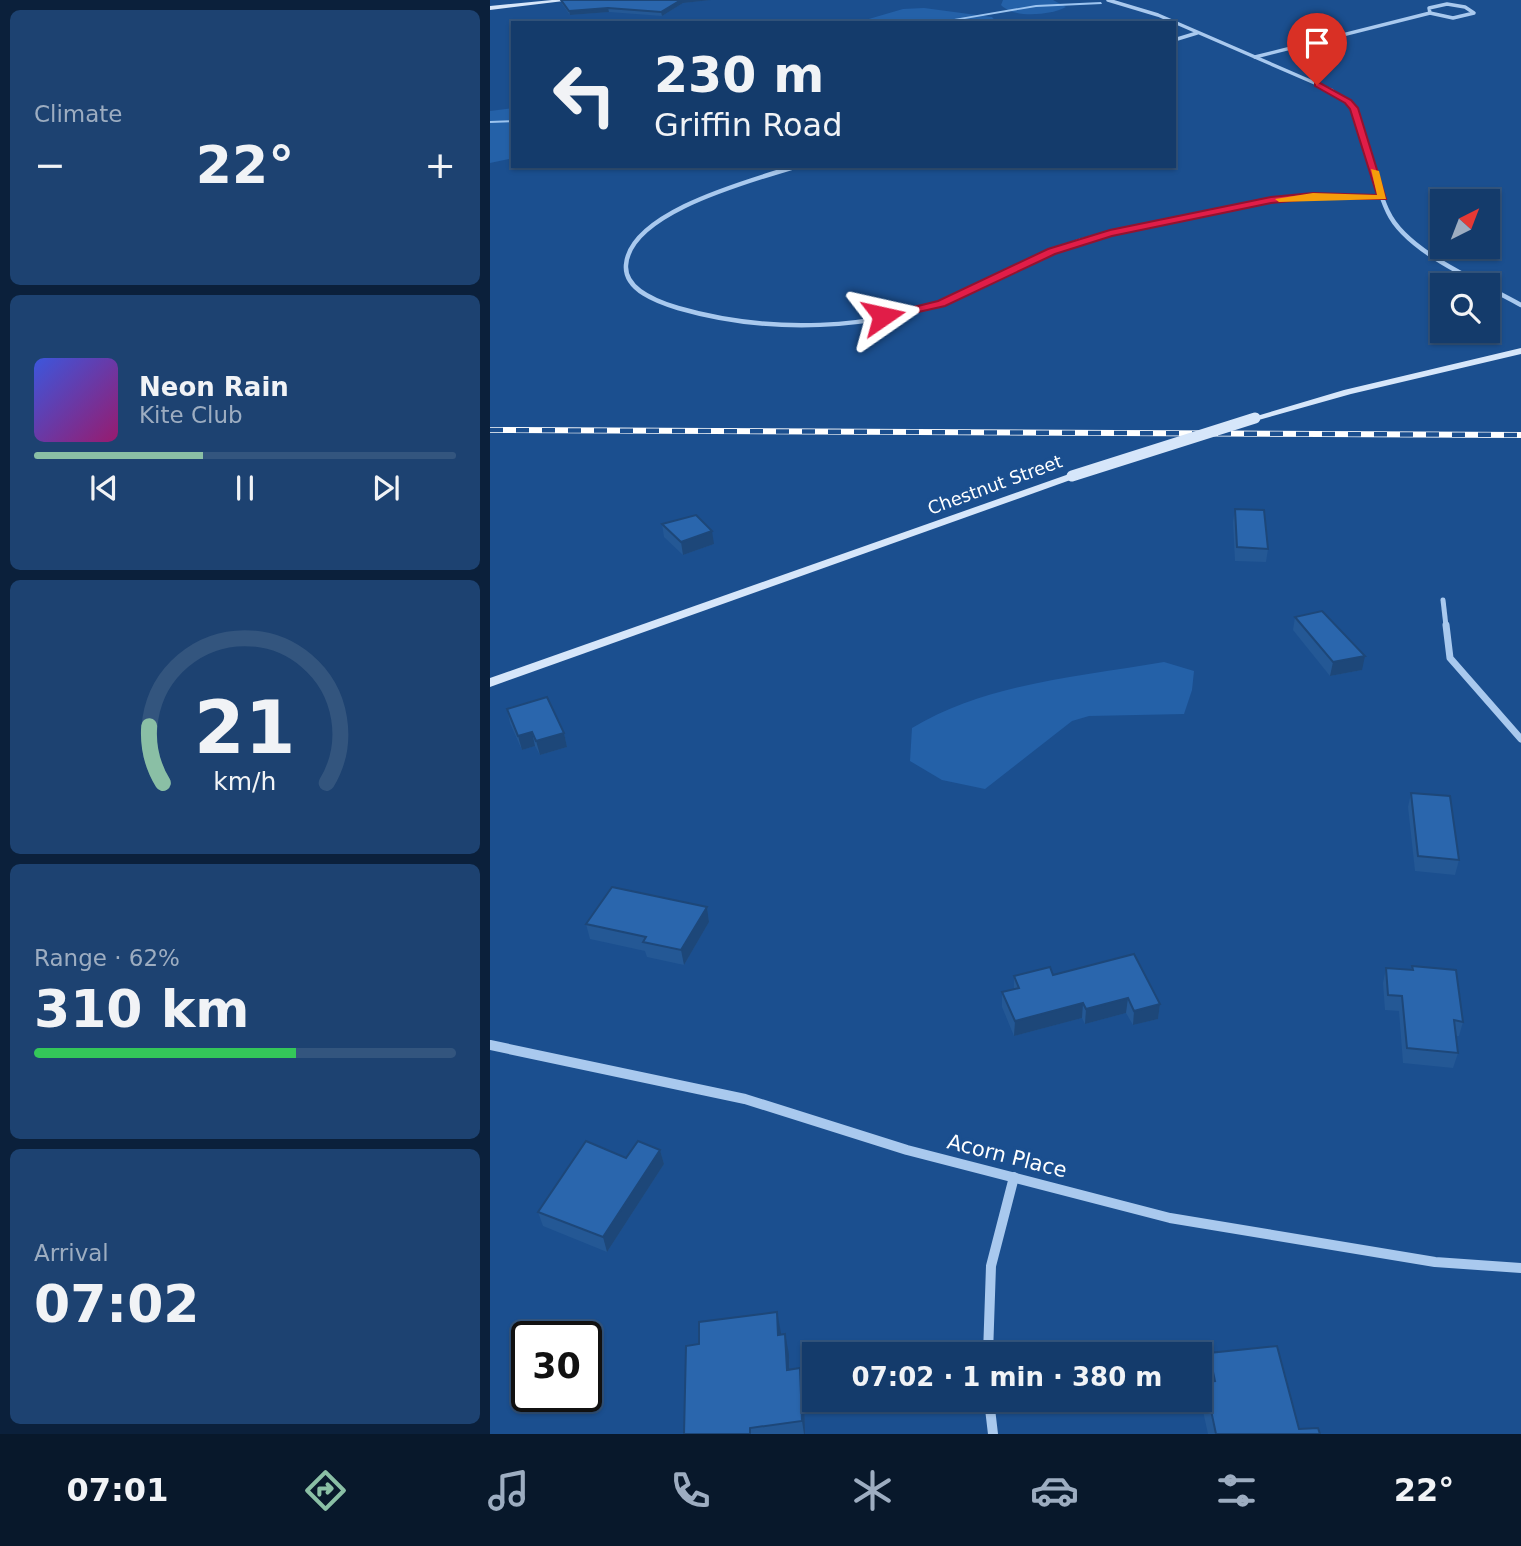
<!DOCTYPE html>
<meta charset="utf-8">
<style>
body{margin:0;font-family:"DejaVu Sans",sans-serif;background:#1d4271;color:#f1f3f6;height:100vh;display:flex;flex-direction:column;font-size:26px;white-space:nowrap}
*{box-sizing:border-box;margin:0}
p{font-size:23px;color:#9dadc1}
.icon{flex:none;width:38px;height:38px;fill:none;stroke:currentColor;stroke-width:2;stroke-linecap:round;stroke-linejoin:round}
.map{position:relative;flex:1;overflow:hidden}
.panel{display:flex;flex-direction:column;gap:10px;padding:10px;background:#0b203b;width:490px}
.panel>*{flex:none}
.top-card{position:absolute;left:21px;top:21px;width:665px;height:147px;border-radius:0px;box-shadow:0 2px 5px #0004,0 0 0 2px #33557e;background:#143b6b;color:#f1f3f6;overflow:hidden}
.needle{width:46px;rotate:42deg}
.fabs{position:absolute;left:940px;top:189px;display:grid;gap:14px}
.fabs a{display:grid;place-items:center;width:70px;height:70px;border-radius:0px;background:#143b6b;box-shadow:0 2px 5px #0004,0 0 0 2px #33557e;font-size:35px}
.speed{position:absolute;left:21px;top:1321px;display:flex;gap:14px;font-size:35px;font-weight:700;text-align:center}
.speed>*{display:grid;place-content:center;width:91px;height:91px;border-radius:50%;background:#143b6b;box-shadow:0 2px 5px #0004,0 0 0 2px #33557e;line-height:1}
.speed .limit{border:4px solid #111;border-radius:10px;background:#fff;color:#111}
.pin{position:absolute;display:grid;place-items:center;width:60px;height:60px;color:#fff;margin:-72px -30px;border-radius:50% 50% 50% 0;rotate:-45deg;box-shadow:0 0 7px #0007}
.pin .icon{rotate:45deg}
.me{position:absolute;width:77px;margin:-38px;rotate:79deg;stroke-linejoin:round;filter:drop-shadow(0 0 5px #0008)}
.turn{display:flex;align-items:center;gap:24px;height:147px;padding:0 28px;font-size:32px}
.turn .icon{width:91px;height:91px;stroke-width:2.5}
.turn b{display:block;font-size:49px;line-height:60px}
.big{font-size:52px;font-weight:600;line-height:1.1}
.panel .card{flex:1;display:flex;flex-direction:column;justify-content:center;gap:10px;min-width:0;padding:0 24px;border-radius:10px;background:#1d4271}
.panel .dial{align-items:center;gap:0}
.dial svg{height:182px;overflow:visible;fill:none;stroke:#33557e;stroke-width:7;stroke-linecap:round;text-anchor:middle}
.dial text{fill:#f1f3f6;stroke:none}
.song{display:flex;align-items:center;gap:21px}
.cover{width:84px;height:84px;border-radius:10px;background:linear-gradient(135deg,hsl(230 70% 55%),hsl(320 70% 35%))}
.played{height:7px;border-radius:4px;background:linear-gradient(90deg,#8abfa5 40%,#33557e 40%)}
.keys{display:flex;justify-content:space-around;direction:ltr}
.heat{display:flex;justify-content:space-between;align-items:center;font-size:38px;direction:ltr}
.charge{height:10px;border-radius:5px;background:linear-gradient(90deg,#34c759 62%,#33557e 0)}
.trip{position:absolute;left:312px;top:1342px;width:410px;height:70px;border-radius:0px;background:#143b6b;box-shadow:0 2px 5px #0004,0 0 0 2px #33557e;font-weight:600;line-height:70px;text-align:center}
.tab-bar{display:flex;height:112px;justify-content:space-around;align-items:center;background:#08182b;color:#9dadc1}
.tab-bar .icon{width:49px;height:49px}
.tab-bar .selected{color:#8abfa5}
.tab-bar b{font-size:32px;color:#f1f3f6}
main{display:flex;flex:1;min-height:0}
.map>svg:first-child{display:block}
.green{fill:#2461a8}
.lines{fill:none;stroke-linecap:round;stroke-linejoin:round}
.stream{fill:#9cc4f0;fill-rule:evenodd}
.street-far4{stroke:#a9c9ee;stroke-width:3.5}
.street-far3{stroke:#a9c9ee;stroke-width:4.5}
.street-far2{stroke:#a9c9ee;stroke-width:5}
.street-far1{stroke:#a9c9ee;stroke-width:7}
.street{stroke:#a9c9ee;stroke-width:10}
.secondary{fill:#d6e6fa;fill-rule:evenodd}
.rail-casing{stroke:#fff;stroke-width:6}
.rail{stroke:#1b4f8f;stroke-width:4.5;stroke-dasharray:13;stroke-linecap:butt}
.secondary-bridge{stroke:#d6e6fa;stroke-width:11}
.wall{fill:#245895}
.shaded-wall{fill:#1d4779}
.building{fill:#2a66ad;stroke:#1d4779;stroke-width:2}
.route{fill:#e11d48;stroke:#92132f;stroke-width:2}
.slow{fill:#f59e0b}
.labels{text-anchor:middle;stroke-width:7;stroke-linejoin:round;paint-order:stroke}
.street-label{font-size:18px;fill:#fff;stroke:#1b4f8f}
.near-street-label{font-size:21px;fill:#fff;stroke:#1b4f8f}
</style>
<main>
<section class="panel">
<div class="card"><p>Climate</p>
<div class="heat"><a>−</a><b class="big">22°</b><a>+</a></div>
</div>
<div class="card">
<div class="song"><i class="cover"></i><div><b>Neon Rain</b><p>Kite Club</p></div></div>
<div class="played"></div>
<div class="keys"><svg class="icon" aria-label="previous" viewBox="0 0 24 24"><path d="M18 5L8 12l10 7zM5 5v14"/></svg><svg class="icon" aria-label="pause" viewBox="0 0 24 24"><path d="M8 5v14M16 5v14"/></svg><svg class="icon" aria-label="next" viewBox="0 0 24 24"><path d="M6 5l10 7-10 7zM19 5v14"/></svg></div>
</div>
<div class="card dial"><svg viewBox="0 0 100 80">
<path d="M14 69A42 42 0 1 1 86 69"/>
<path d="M14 69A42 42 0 0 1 8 44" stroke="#8abfa5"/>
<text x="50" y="56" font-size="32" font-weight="700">21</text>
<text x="50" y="72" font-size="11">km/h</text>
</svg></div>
<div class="card"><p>Range · 62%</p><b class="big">310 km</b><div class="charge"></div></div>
<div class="card"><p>Arrival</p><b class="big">07:02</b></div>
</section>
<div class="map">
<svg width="1031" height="1434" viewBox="0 0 1031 1434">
<rect width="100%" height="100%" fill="#1b4f8f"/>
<g class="green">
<path d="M513,0h50l13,7c-15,8 -52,12 -65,-2z"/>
<polygon points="434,8 494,16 502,17 507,23 365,23 413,9"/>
<polygon points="23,108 23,158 0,163 0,111"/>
<path d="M674,662l30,9 -2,19 -8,24 -95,2 -17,5 -87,68 -43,-9 -32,-19 2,-33c75,-45 166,-51 252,-66z"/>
</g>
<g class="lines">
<g class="stream">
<polygon points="611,2 612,4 546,7 451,23 441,23 546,5"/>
<polygon points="23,120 23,122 0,123 0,121"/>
</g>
<g class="street-far4">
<polyline points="618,0 668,15 841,90 864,108 880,156"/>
<polygon points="957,4 975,7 984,13 963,18 940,13 939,8"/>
<polyline points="684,40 707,33"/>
<polyline points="765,57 940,13"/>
</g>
<g class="street-far3">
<path d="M879,154c6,19 10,40 19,58 19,41 95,71 133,93"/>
<path d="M307,166c-43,14 -167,45 -171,99 -2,25 32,37 52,43 90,26 195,23 282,-12 41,-16 78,-41 120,-55 32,-10 66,-15 98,-22 38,-7 76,-19 115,-22 30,-3 60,0 90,0"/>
</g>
<polyline class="street-far2" points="953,600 956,626"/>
<polyline class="street-far1" points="956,625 960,658 1031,739"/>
<g class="street">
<polyline points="0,1045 255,1099 417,1150 680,1218 945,1262 1031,1268"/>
<polyline points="498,1354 501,1266 524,1177"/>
<polyline points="499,1400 503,1434"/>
</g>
<g class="secondary">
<polygon points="62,0 82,0 0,10 0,6"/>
<polygon points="1031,348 1031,354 861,394 765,421 760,418 854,390"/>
<polygon points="582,473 586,474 586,478 0,687 0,678"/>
</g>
<defs>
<polyline id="rail" points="0,430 1031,435"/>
</defs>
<use href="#rail" class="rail-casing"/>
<use href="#rail" class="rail"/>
<polyline class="secondary-bridge" points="582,476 765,418"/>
</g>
<g class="wall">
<polygon points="71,0 221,0 193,3 172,16 119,12 80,15 72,4"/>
<polygon points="745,509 778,549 776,562 745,561 743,522"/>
<polygon points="172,524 224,544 193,555 174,537"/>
<polygon points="805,617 872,670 840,676 803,630"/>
<polygon points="17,709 74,733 77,747 50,755 45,746 32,750 20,723"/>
<polygon points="921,793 969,860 965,875 925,871 918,807"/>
<polygon points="217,907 219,922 194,965 157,957 155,951 100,939 96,924"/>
<polygon points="922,966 973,1022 969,1036 966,1036 968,1053 963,1068 913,1063 909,1011 895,1010 893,983 896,968 921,970"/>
<polygon points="563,975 670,1004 668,1019 643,1025 636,1013 595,1024 592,1018 524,1036 512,1007 512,992 524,989 524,976"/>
<polygon points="170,1150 174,1164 117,1252 53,1226 48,1212 136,1158"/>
<polygon points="291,1334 299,1354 300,1369 310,1368 314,1388 315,1434 194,1434"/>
<polygon points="719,1353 809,1429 830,1434 718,1434 711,1402 715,1382 717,1381 716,1374"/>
</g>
<g class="shaded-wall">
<polygon points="191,0 221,0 193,3 172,16 171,12"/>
<polygon points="118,8 119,12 80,15 79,11"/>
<polygon points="222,531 224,544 193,555 191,542"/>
<polygon points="875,656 872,670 840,676 843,662"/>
<polygon points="42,732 45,746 32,750 28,736"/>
<polygon points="74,733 77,747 50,755 46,741"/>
<polygon points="217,907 219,922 194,965 191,950"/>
<polygon points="638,998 636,1013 595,1024 596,1009"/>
<polygon points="593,1003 592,1018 524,1036 525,1021"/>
<polygon points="670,1004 668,1019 643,1025 644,1011"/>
<polygon points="170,1150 174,1164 117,1252 113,1237"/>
<polygon points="287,1312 291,1333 292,1355 288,1335"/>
<polygon points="295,1334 299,1354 300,1390 297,1370"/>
<polygon points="310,1368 314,1388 315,1434 314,1434 312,1421"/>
</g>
<g class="building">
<polygon points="71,0 191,0 171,12 118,8 79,11"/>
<polygon points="745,509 774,510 778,549 747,547"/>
<polygon points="206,515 222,531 191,542 172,524"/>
<polygon points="832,611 875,656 843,662 805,617"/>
<polygon points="57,697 74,733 46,741 42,732 28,736 17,709"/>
<polygon points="921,793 960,796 969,860 928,856"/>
<polygon points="122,887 217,907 191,950 153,942 156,937 96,924"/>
<polygon points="644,954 670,1004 644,1011 638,998 596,1009 593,1003 525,1021 512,992 529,988 524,976 560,967 563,975"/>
<polygon points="922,966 966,970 973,1022 964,1020 968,1053 917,1048 912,996 898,995 896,968 923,970"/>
<polygon points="96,1141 136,1158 148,1141 170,1150 113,1237 48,1212"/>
<polygon points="287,1312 288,1335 295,1334 297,1370 310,1368 312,1421 260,1428 260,1434 194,1434 196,1346 209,1344 209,1322"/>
<polygon points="787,1346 809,1429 828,1428 830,1434 726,1434 715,1382 725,1381 719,1353"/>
</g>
<polygon class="route" points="825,83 830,83 861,100 868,108 896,199 823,199 781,203 622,236 565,254 455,306 393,320 387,316 448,301 558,249 620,230 781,197 823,193 887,195 860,109 855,103 825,86"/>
<polygon class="slow" points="881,169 889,171 896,199 789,202 785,199 823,193 887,195"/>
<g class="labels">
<g class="street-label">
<text transform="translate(505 485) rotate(-20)" y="6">Chestnut Street</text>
</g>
<g class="near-street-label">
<text transform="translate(517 1156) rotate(14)" y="7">Acorn Place</text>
</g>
</g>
</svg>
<div class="fabs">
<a><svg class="needle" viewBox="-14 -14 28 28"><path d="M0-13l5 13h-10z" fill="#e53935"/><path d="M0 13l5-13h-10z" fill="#9dadc1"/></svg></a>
<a><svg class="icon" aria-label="search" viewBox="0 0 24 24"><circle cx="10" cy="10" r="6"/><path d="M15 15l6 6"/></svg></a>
</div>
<div class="speed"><div class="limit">30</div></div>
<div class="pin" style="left:827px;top:85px;background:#d93025"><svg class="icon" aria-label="arrive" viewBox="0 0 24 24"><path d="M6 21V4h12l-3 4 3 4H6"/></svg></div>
<svg class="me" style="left:393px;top:316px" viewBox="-20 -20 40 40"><path d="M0-17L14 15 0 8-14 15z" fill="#e11d48" stroke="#fff" stroke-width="4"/></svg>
<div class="trip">07:02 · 1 min · 380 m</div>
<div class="top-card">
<div class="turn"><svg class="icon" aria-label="left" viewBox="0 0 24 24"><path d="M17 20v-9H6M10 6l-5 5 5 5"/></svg><div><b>230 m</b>Griffin Road</div></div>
</div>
</div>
</main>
<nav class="tab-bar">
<b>07:01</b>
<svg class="icon selected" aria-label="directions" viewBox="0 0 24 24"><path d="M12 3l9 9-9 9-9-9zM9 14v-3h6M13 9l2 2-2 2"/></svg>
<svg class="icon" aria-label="music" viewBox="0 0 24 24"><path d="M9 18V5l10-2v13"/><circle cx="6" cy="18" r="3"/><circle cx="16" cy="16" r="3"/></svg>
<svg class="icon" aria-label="phone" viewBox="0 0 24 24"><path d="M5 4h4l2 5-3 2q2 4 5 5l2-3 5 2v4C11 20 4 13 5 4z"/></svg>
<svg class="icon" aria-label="climate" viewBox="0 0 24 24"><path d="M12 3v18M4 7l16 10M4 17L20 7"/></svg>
<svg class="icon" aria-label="car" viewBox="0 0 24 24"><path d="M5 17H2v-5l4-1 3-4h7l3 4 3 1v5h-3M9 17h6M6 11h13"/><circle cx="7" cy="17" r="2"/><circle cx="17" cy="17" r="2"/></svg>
<svg class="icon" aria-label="filters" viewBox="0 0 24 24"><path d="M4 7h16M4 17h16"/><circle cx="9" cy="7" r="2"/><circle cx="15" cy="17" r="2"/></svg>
<b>22°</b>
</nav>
